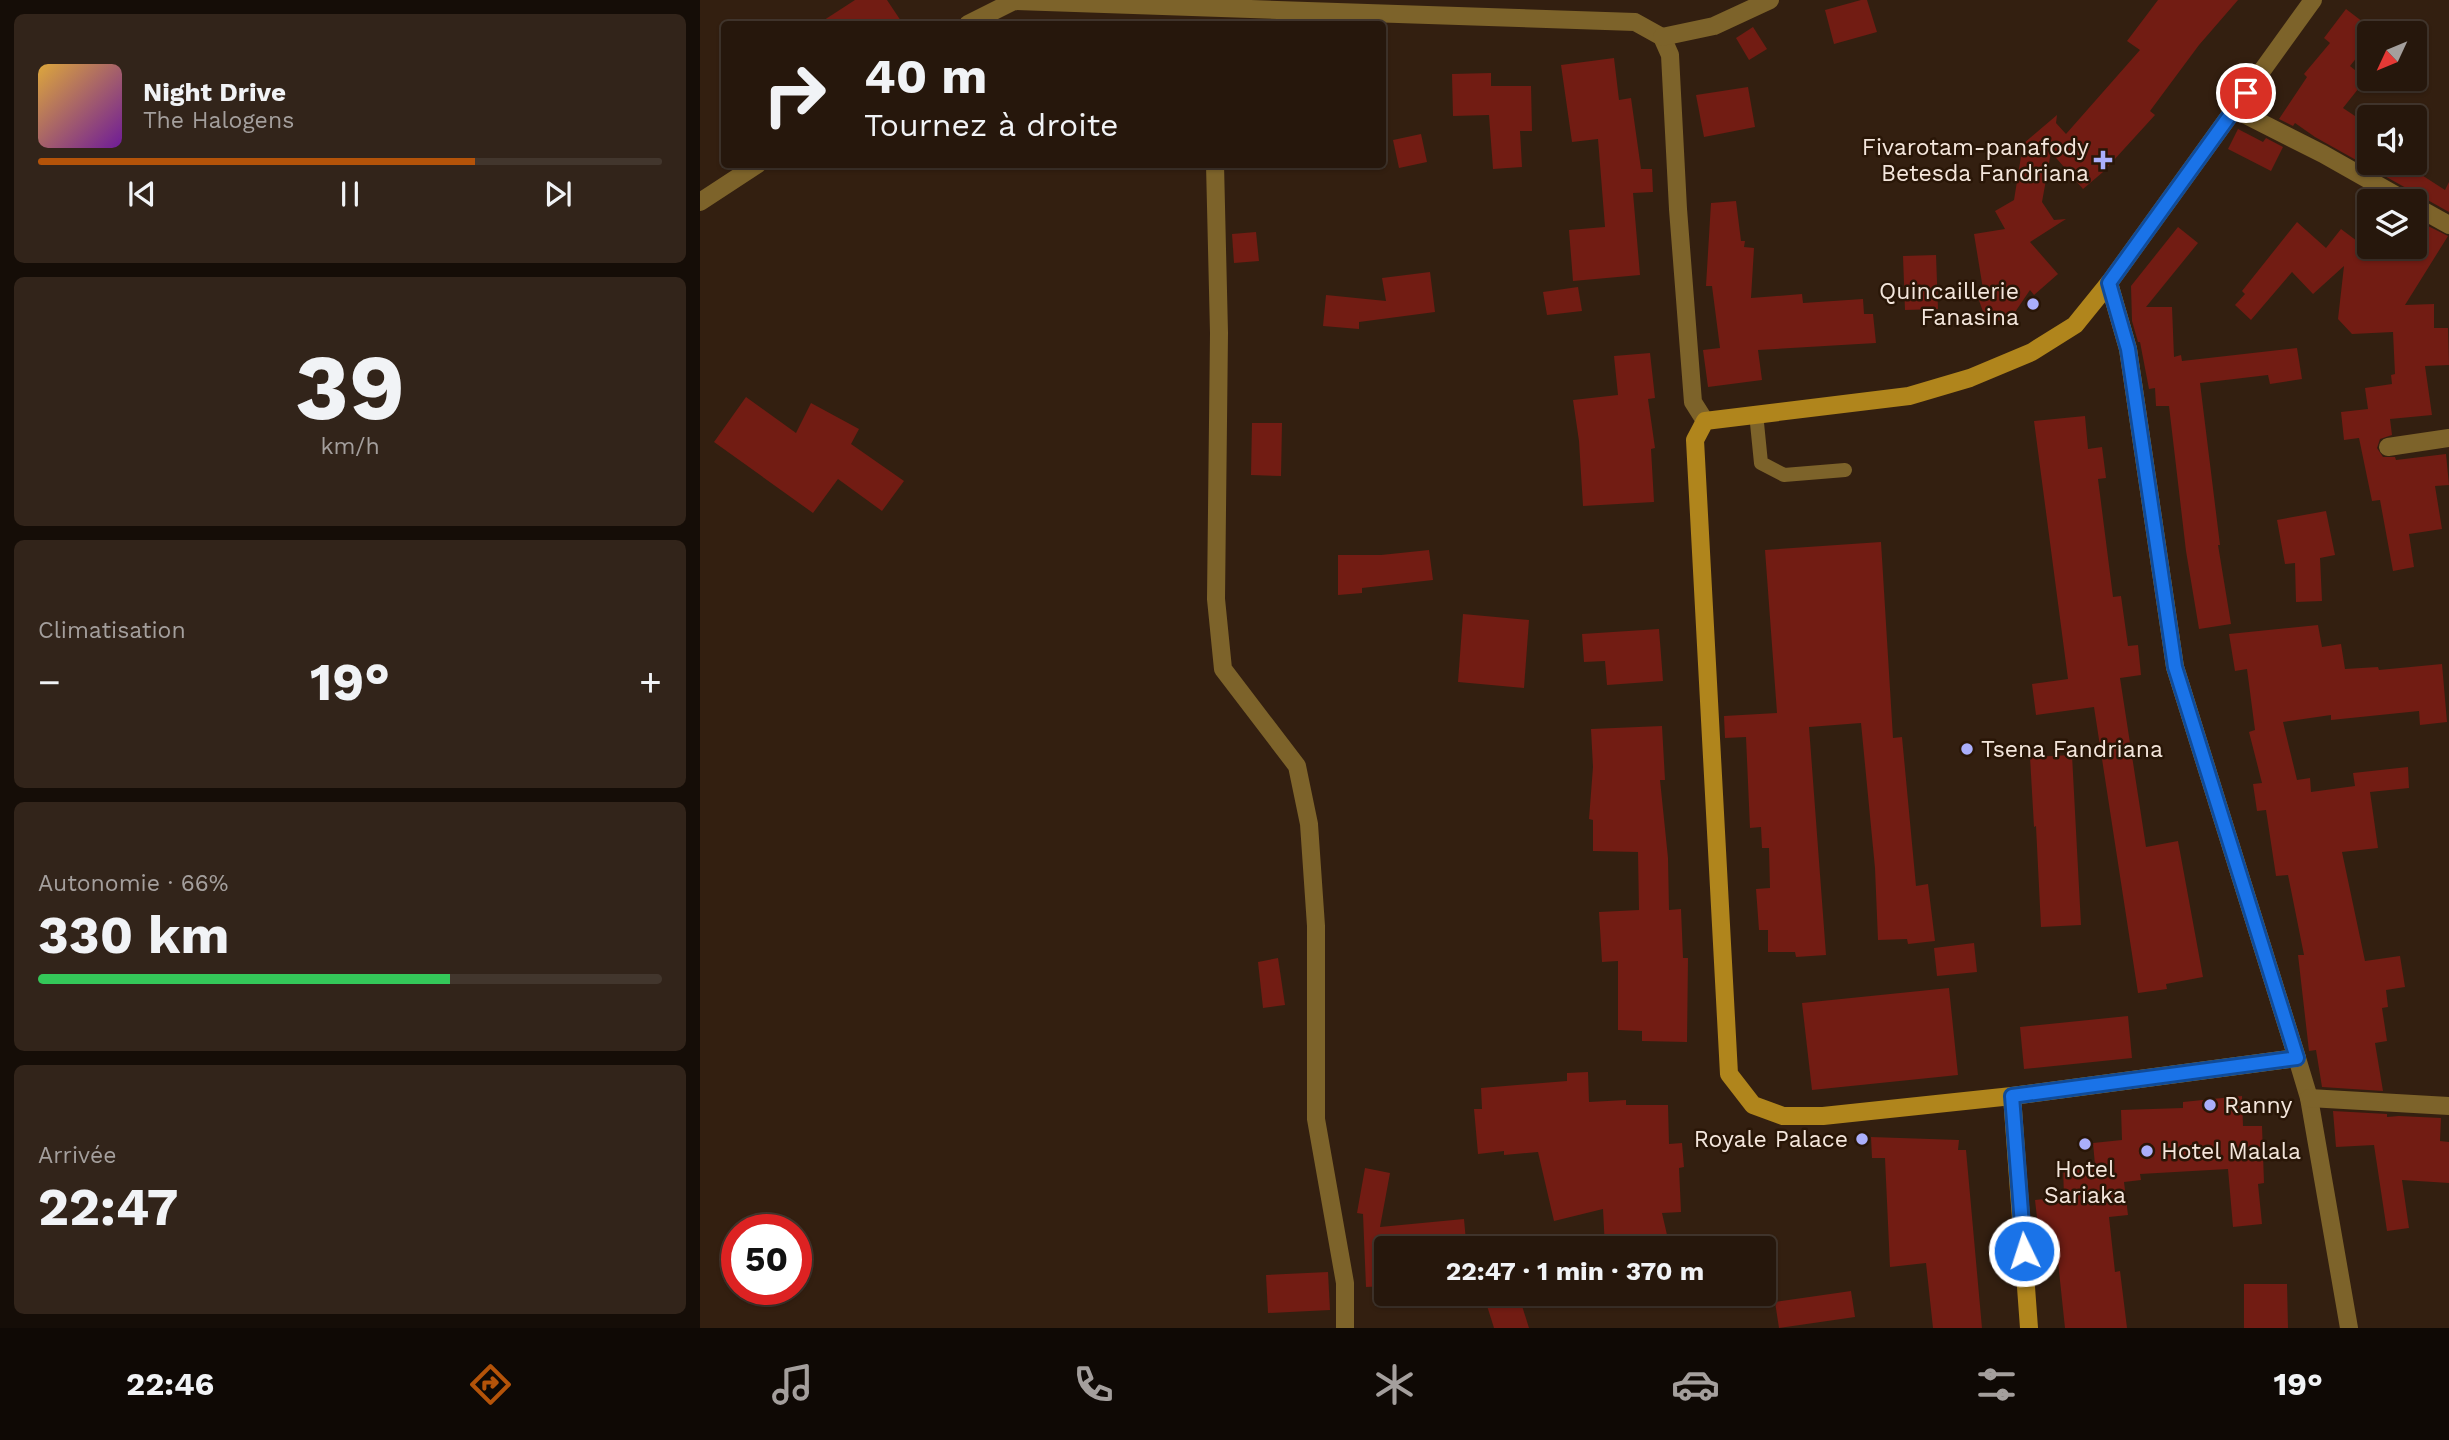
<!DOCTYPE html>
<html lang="fr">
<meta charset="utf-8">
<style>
body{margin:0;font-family:"Work Sans",sans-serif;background:#32241a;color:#f1f3f6;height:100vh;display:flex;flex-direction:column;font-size:26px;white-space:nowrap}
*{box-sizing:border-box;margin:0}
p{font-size:23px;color:#a49f9d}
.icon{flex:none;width:38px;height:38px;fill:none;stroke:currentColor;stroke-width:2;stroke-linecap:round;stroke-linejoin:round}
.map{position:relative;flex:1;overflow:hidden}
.sheet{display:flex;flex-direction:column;gap:14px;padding:14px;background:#150d07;width:700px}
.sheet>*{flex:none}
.top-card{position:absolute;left:21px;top:21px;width:665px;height:147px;border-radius:7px;box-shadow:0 2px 5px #0004,0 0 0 2px #42362d;background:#26170c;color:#f1f3f6;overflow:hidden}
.needle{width:46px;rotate:226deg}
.controls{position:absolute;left:1657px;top:21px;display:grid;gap:14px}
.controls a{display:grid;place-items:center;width:70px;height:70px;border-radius:7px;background:#26170c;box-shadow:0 2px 5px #0004,0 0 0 2px #42362d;font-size:35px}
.speed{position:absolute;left:21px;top:1214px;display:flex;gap:14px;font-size:35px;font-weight:700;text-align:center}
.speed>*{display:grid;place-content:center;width:91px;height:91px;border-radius:50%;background:#26170c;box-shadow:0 2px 5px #0004,0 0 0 2px #42362d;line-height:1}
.speed .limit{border:10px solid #d22;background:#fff;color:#111}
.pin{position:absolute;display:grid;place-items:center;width:60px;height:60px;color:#fff;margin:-30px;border:4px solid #fff;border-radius:50%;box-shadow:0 2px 7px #0007}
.me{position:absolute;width:77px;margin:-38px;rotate:356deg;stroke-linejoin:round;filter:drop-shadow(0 0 5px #0008)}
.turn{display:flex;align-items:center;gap:24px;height:147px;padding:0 28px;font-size:32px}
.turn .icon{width:91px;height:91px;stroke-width:2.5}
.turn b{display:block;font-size:49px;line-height:60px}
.big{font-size:52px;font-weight:700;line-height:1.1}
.sheet .widget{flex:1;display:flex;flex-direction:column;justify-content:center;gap:10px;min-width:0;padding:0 24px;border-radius:10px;background:#32241a}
.sheet .dial{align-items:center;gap:0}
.dial b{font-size:91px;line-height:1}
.song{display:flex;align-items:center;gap:21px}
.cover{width:84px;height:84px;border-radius:10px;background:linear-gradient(135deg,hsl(40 70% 55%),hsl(280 70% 35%))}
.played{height:7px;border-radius:4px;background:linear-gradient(90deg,#b45309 70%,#42362d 70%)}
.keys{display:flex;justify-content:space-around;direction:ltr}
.heat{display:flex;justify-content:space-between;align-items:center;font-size:38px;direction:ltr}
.charge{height:10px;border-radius:5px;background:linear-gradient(90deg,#34c759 66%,#42362d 0)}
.trip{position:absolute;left:674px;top:1236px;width:402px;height:70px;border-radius:7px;background:#26170c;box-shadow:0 2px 5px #0004,0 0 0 2px #42362d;font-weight:700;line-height:70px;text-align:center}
.tab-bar{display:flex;height:112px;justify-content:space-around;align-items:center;background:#0f0905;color:#a49f9d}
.tab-bar .icon{width:49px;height:49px}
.tab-bar .selected{color:#b45309}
.tab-bar b{font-size:32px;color:#f1f3f6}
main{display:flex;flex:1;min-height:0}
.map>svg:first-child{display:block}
.building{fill:#721c13}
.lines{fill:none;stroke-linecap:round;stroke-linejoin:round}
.service{stroke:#7d632a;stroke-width:14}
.minor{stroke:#7d632a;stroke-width:18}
.tertiary{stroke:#7d632a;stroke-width:18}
.secondary{stroke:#b0851c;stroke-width:18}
.route-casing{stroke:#114b97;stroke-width:18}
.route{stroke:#1a73e8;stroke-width:12}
.poi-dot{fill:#abaffb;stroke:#291607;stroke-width:2.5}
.labels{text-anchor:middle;stroke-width:5;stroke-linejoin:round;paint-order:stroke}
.poi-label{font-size:23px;fill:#f4e6dc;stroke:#291607;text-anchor:end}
</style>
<main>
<section class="sheet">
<div class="widget">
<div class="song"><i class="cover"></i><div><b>Night Drive</b><p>The Halogens</p></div></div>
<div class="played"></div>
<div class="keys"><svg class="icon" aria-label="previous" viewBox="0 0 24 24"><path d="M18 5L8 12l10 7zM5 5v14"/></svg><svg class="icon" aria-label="pause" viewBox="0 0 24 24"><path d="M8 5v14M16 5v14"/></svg><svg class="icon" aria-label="next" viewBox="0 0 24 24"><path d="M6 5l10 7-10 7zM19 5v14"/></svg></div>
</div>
<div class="widget dial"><b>39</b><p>km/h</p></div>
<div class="widget"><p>Climatisation</p>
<div class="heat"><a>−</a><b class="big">19°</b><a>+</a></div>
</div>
<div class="widget"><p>Autonomie · 66%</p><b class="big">330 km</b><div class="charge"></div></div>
<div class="widget"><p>Arrivée</p><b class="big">22:47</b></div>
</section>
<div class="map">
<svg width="1749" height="1328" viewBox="0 0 1749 1328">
<rect width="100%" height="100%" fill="#331f10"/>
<g class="building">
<polygon points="155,0 187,0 203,24 118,24"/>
<polygon points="1161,0 1167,0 1177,32 1134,44 1125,10"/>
<polygon points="1458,0 1538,0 1499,45 1450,111 1455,115 1403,172 1383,189 1351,152 1342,202 1354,220 1366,219 1330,242 1358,274 1334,295 1330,290 1309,321 1286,320 1276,292 1283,289 1274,234 1305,229 1295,211 1314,200 1323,144 1357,115 1356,123 1366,134 1440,50 1427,41"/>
<polygon points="1646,9 1676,32 1670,33 1670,41 1650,66 1666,79 1643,108 1670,126 1670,163 1703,163 1745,190 1749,182 1749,212 1615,137 1595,123 1593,126 1579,119 1607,77 1604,74 1630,43 1624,38"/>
<polygon points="1053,27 1067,49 1049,60 1036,38"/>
<polygon points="914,58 919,100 931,98 941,169 952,169 953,192 933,193 940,275 873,281 869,230 905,227 898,139 872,142 861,65"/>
<polygon points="791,73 791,86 831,86 832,131 820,131 822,167 793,169 789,115 753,116 752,74"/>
<polygon points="1048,87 1055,127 1004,137 996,95"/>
<polygon points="1538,129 1563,142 1566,138 1583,147 1571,171 1528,149"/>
<polygon points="721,134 727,162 699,168 693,140"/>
<polygon points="1036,201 1041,241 1045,241 1044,247 1054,248 1051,298 1102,294 1103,303 1163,299 1164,314 1173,314 1176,343 1058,350 1062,380 1008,387 1003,350 1020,348 1012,286 1006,286 1011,203"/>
<polygon points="1597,222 1626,248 1641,229 1665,247 1682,247 1704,256 1710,247 1715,247 1715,238 1724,224 1748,236 1705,305 1734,304 1734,328 1748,328 1749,365 1725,366 1732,415 1690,419 1692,435 1680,439 1677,448 1683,457 1695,457 1696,460 1746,454 1749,485 1735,486 1742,529 1709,534 1714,567 1693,571 1680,500 1672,501 1659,438 1644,440 1641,412 1668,409 1665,388 1692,384 1691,375 1695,374 1693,332 1652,334 1638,319 1644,266 1613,294 1592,272 1551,320 1535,305 1545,294 1542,291"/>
<polygon points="1478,227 1498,243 1446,307 1472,307 1474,357 1481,355 1482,361 1597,348 1602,379 1570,384 1568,375 1500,383 1520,545 1518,545 1531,624 1499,629 1486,551 1469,406 1456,406 1455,388 1449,389 1440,342 1438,342 1432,321 1431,286"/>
<polygon points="556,232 559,261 534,263 532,234"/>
<polygon points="1236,255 1238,309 1205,310 1203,256"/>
<polygon points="730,272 735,312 659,322 659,329 623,326 626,295 686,301 682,278"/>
<polygon points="878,287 882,311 847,315 843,292"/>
<polygon points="950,353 955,398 948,399 955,448 951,449 954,502 883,506 879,441 873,400 918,395 914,356"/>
<polygon points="46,397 96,433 111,403 159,429 151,444 204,481 182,511 138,479 113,513 14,442"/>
<polygon points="1385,416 1388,449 1402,447 1406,478 1398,479 1413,597 1421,596 1428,646 1438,645 1441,675 1420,678 1446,847 1478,841 1503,977 1466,984 1467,989 1438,993 1394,707 1336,715 1332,684 1368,679 1334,421"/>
<polygon points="552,423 582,423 581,476 551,475"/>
<polygon points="1626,511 1635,555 1620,558 1622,601 1596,602 1595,563 1585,564 1577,520"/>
<polygon points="1181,542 1193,738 1202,737 1216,886 1228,884 1235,941 1208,944 1207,939 1178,940 1175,868 1161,723 1109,727 1126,955 1096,957 1095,952 1068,952 1068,930 1059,930 1056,889 1070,888 1069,848 1062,848 1061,827 1050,828 1046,737 1025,738 1024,716 1077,713 1065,550"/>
<polygon points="729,550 733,580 662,588 662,593 638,595 638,555 681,555"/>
<polygon points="763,614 829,620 824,688 758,682"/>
<polygon points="1618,625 1622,647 1641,644 1645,669 1678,667 1679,670 1742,664 1747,722 1720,725 1719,711 1631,720 1631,715 1583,722 1597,780 1610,778 1611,792 1655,786 1653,773 1708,767 1709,788 1670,792 1678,848 1642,852 1665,961 1700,956 1705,987 1686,990 1688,1007 1682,1008 1687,1041 1675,1043 1683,1091 1622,1087 1616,1050 1609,1051 1598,955 1604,955 1588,875 1576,876 1566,810 1557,811 1553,784 1562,783 1549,732 1555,730 1547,669 1535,671 1529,634"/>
<polygon points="959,629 963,681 907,685 905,661 884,662 882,634"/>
<polygon points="962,726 965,780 960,780 968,858 969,910 981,909 983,958 988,958 987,1042 942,1041 942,1031 918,1030 918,961 902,962 899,912 939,910 938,852 893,851 893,820 889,819 893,767 891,729"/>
<polygon points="1372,755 1381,925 1341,927 1336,826 1334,827 1330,757"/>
<polygon points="1274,943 1277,972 1237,976 1234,948"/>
<polygon points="578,958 585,1005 563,1008 558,962"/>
<polygon points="1249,988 1258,1075 1112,1090 1102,1003"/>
<polygon points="1428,1016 1432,1058 1324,1069 1320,1027"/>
<polygon points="888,1072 889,1102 926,1100 926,1105 968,1105 969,1144 982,1143 984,1167 979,1168 981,1212 962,1213 970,1248 905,1248 903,1209 854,1221 838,1152 804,1155 804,1151 778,1154 774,1109 782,1109 781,1088 867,1081 867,1073"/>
<polygon points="1542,1096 1543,1126 1562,1126 1564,1183 1558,1184 1562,1224 1533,1227 1528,1169 1440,1174 1441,1180 1424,1182 1428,1215 1409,1217 1415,1272 1420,1271 1427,1328 1365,1328 1357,1252 1341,1253 1335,1200 1364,1197 1363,1166 1395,1165 1393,1143 1422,1140 1421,1110 1483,1108 1483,1102"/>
<polygon points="1633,1111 1687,1114 1687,1117 1699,1116 1741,1118 1740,1141 1749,1142 1749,1183 1702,1180 1709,1228 1687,1231 1674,1145 1636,1147"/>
<polygon points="1171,1137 1259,1140 1258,1150 1266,1150 1282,1328 1233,1328 1226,1263 1190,1267 1185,1158 1172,1158"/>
<polygon points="665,1168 690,1173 680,1227 764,1219 766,1241 737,1248 686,1248 686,1286 666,1287 663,1214 657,1213"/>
<polygon points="628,1272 630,1310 568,1313 566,1275"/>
<polygon points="1544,1284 1587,1284 1588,1328 1544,1328"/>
<polygon points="1151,1291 1155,1317 1079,1328 1075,1302"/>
<polygon points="783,1293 818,1293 829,1328 794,1328"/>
</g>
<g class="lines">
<polyline class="service" points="1056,413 1061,463 1084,475 1145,470"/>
<g class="minor">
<polyline points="268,24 314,1 935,22 962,37 970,55 978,209 993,402 1005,421"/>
<polyline points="962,37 1014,26 1070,0"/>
<polyline points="1534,109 1623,154 1706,201"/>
<polyline points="515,164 519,333 516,599 523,669 597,766 609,824 616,926 616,1119 645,1283 645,1328"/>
<polyline points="0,202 58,164"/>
<polyline points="1715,206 1749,225"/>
<polyline points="1688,447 1749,438"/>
<polyline points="1597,1058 1609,1098 1649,1328"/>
<polyline points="1609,1098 1749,1106"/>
</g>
<polyline class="tertiary" points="1409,283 1613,0"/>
<g class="secondary">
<polygon points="1409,283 1428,349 1475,667 1597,1058 1312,1096 1123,1116 1083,1116 1053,1105 1029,1074 995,440 1005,421 1209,396 1270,378 1332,352 1375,325"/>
<polyline points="1312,1096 1329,1328"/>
</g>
</g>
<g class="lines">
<defs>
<polyline id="route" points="1324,1251 1312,1096 1597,1058 1475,667 1428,349 1409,283 1546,93"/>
</defs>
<use href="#route" class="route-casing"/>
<use href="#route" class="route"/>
</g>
<g class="poi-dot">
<path d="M1399.5 149.5h7v7h7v7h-7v7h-7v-7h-7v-7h7z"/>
<circle cx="1333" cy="304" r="7"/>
<circle cx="1267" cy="749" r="7"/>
<circle cx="1510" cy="1105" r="7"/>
<circle cx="1162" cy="1139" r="7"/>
<circle cx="1385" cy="1144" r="7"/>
<circle cx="1447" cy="1151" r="7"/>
</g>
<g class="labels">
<g class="poi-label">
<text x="1389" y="155">Fivarotam-panafody<tspan x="1389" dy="26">Betesda Fandriana</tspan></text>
<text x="1319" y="299">Quincaillerie<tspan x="1319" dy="26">Fanasina</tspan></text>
<text x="1281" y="757" text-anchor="start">Tsena Fandriana</text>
<text x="1524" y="1113" text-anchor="start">Ranny</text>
<text x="1148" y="1147">Royale Palace</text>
<text x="1461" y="1159" text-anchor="start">Hotel Malala</text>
<text x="1385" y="1177" text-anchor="middle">Hotel<tspan x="1385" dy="26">Sariaka</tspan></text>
</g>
</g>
</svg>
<div class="controls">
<a><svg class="needle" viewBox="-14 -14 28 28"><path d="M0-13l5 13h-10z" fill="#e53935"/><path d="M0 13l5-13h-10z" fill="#a49f9d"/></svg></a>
<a><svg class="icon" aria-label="sound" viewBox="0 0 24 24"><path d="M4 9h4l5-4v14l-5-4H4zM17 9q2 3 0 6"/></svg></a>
<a><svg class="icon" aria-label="layers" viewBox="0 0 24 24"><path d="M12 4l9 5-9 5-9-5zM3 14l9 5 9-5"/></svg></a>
</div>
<div class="speed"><div class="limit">50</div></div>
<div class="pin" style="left:1546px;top:93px;background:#d93025"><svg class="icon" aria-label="arrive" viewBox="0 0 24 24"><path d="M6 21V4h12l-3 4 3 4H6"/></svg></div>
<svg class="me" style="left:1324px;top:1251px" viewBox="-20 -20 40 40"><circle r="17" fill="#1a73e8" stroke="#fff" stroke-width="3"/><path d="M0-11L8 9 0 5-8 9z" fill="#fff"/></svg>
<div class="trip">22:47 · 1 min · 370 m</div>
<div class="top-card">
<div class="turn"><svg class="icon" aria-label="right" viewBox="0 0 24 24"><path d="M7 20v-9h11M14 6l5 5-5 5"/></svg><div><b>40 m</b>Tournez à droite</div></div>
</div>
</div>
</main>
<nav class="tab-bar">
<b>22:46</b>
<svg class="icon selected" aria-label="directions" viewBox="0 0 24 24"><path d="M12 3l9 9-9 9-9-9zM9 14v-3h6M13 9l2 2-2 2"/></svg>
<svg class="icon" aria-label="music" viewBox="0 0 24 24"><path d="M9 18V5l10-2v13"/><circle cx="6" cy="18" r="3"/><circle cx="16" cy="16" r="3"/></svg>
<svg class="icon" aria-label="phone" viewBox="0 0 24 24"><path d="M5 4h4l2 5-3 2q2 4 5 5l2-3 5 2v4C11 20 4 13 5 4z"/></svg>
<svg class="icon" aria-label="climate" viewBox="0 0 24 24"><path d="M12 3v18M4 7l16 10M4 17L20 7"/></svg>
<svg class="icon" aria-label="car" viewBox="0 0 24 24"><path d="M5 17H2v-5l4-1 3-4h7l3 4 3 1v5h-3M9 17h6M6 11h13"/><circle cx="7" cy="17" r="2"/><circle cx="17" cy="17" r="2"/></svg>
<svg class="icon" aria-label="filters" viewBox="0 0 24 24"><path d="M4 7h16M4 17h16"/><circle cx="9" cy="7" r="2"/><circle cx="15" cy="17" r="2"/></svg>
<b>19°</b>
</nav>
